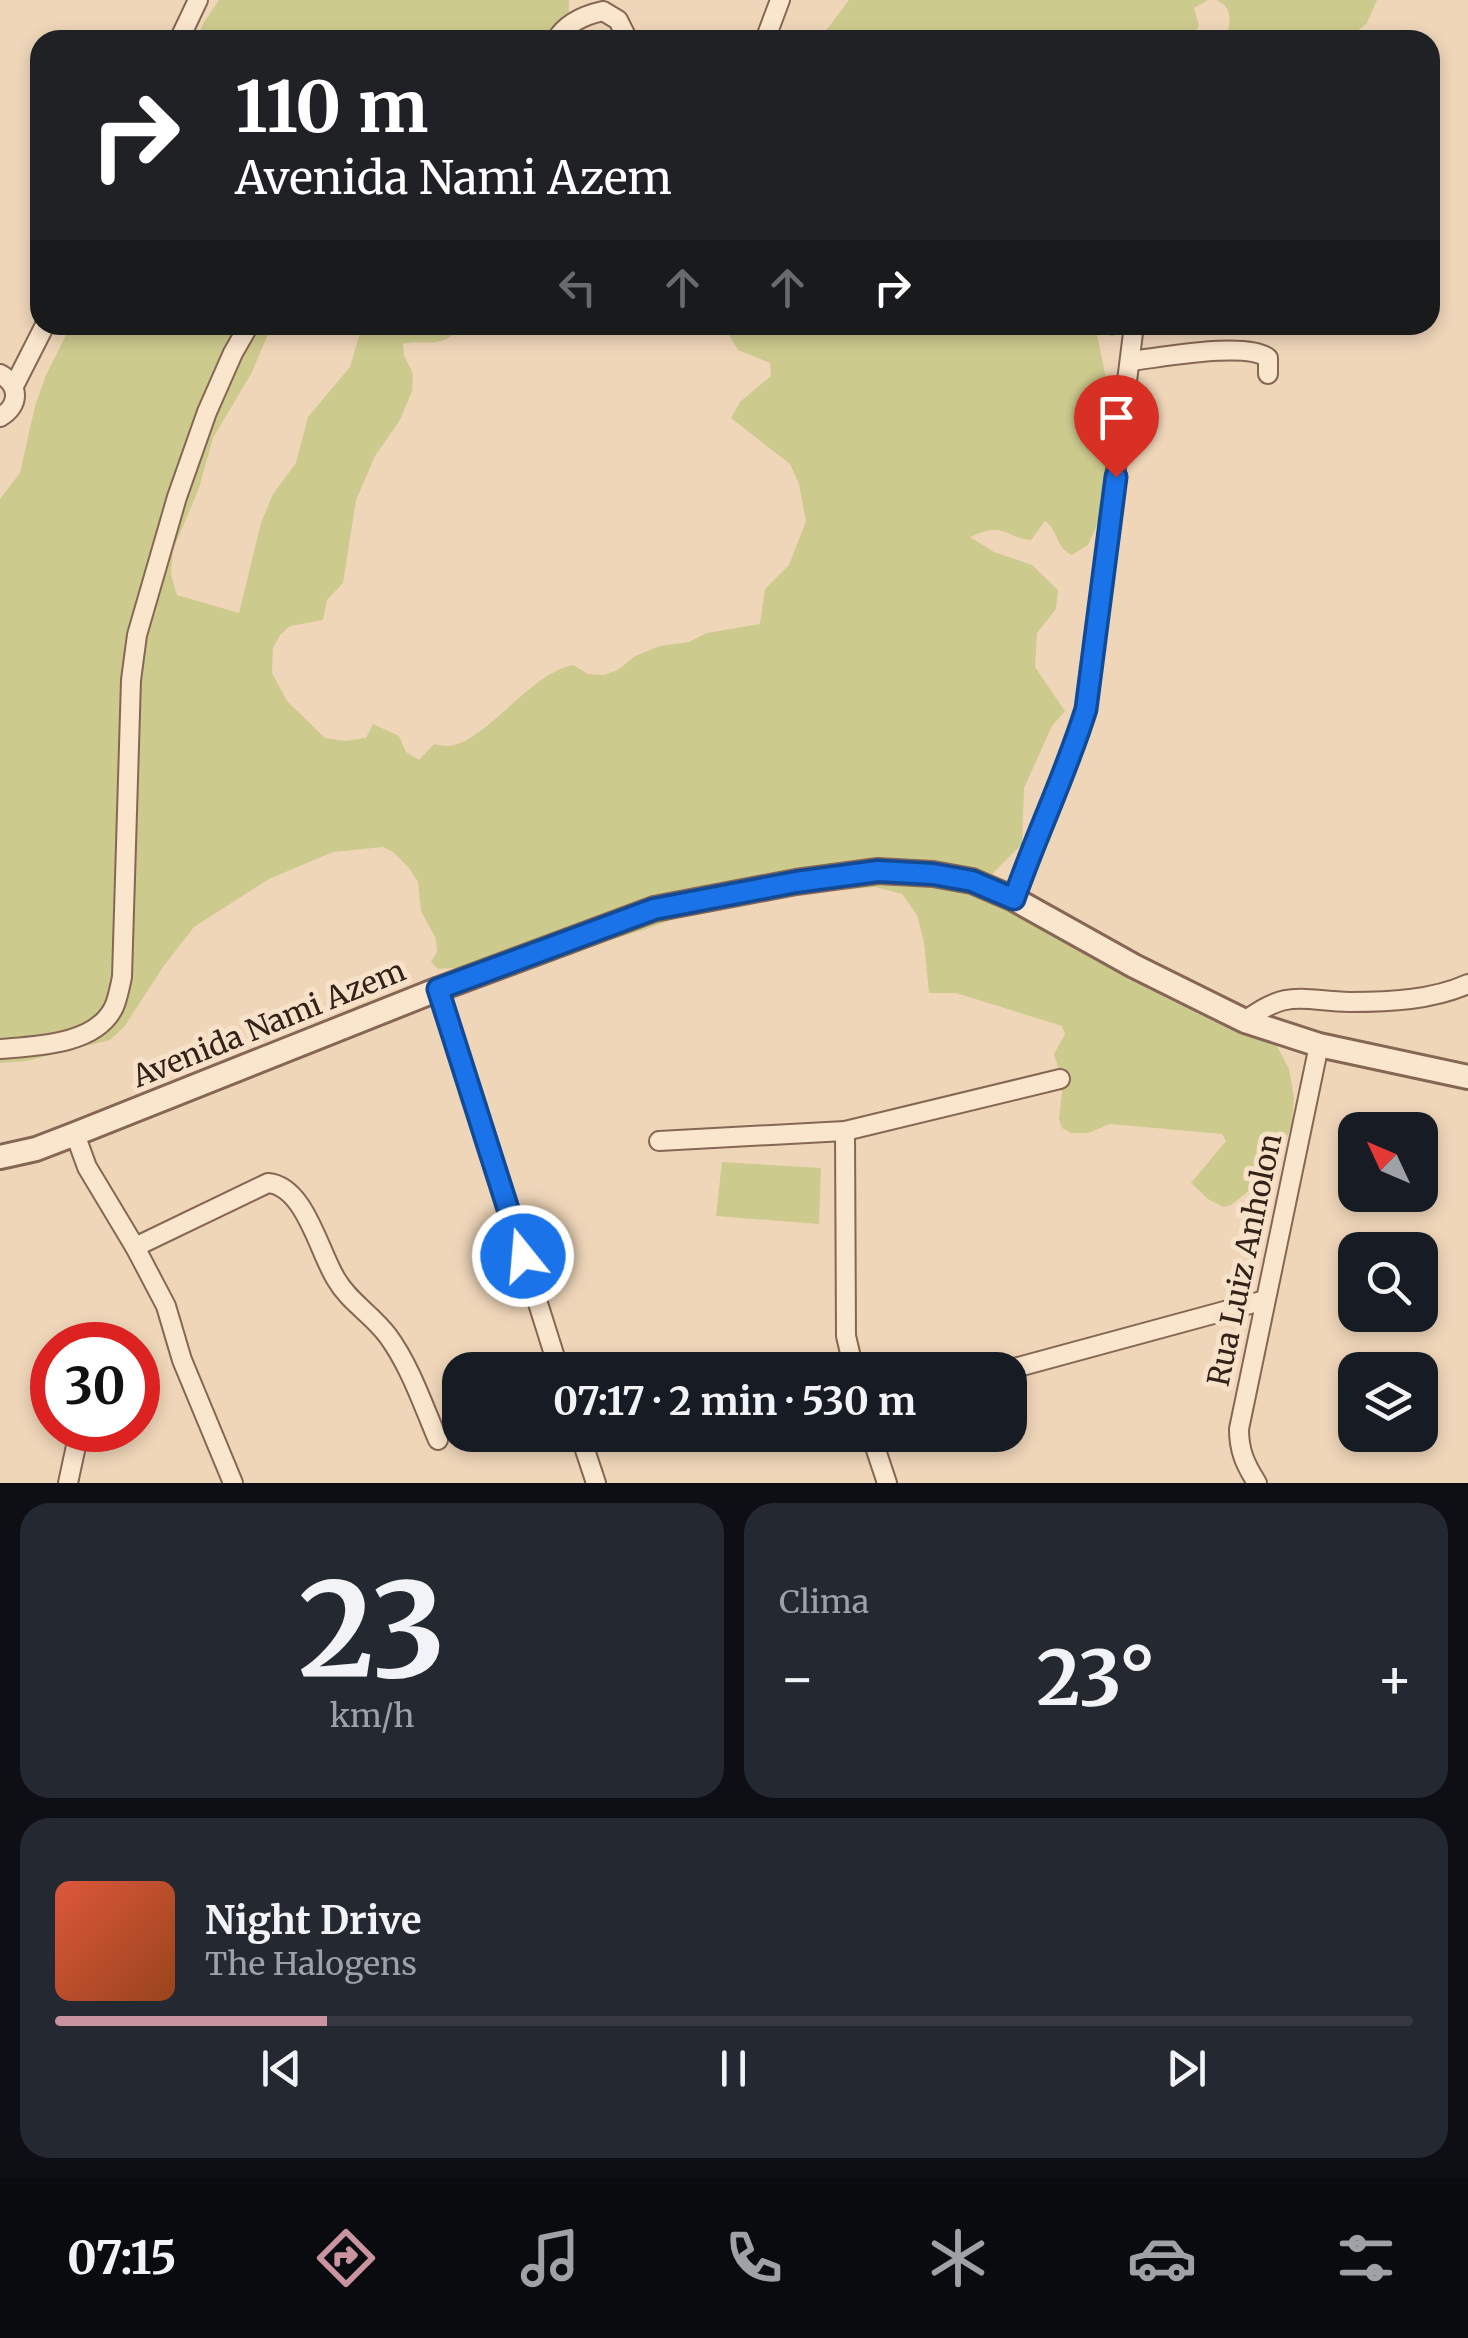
<!DOCTYPE html>
<html lang="pt">
<meta charset="utf-8">
<style>
body{margin:0;font-family:Merriweather,serif;background:#242831;color:#f1f3f6;height:100vh;display:flex;flex-direction:column;font-size:38px;white-space:nowrap}
*{box-sizing:border-box;margin:0}
p{font-size:32px;color:#9ea1a6}
.icon{flex:none;width:55px;height:55px;fill:none;stroke:currentColor;stroke-width:2;stroke-linecap:round;stroke-linejoin:round}
.map{position:relative;height:1483px;overflow:hidden}
.sheet{display:flex;flex-direction:column;gap:20px;padding:20px;background:#0d0f14;flex:1}
.sheet>*{flex:none}
.hud{position:absolute;left:30px;top:30px;width:1410px;height:305px;border-radius:30px;box-shadow:0 5px 15px #0003;background:#202124;color:#fff;overflow:hidden}
.needle{width:65px;rotate:314deg}
.tools{position:absolute;left:1338px;top:1112px;display:grid;gap:20px}
.tools a{display:grid;place-items:center;width:100px;height:100px;border-radius:20px;background:#171b24;box-shadow:0 5px 15px #0003;font-size:50px}
.speed{position:absolute;left:30px;top:1322px;display:flex;gap:20px;font-size:50px;font-weight:700;text-align:center}
.speed>*{display:grid;place-content:center;width:130px;height:130px;border-radius:50%;background:#171b24;box-shadow:0 5px 15px #0003;line-height:1}
.speed .limit{border:15px solid #d22;background:#fff;color:#111}
.pin{position:absolute;display:grid;place-items:center;width:85px;height:85px;color:#fff;margin:-102px -42px;border-radius:50% 50% 50% 0;rotate:-45deg;box-shadow:0 0 10px #0007}
.pin .icon{rotate:45deg}
.me{position:absolute;width:110px;margin:-55px;rotate:343deg;stroke-linejoin:round;filter:drop-shadow(0 0 8px #0008)}
.turn{display:flex;align-items:center;gap:35px;height:210px;padding:0 40px;font-size:45px}
.turn .icon{width:130px;height:130px;stroke-width:2.5}
.turn b{display:block;font-size:70px;line-height:85px}
.lanes{display:flex;align-items:center;height:95px;padding:0 40px;background:#0003;justify-content:center;gap:50px;direction:ltr}
.lanes .off{opacity:.35}
.big{font-size:75px;font-weight:700;line-height:1.1}
.sheet .tile{flex:1;display:flex;flex-direction:column;justify-content:center;gap:15px;min-width:0;padding:0 35px;border-radius:30px;background:#242831}
.sheet .dial{align-items:center;gap:0}
.dial b{font-size:130px;line-height:1}
.song{display:flex;align-items:center;gap:30px}
.cover{width:120px;height:120px;border-radius:15px;background:linear-gradient(135deg,hsl(10 70% 55%),hsl(20 70% 35%))}
.played{height:10px;border-radius:5px;background:linear-gradient(90deg,#c994a0 20%,#363941 20%)}
.keys{display:flex;justify-content:space-around;direction:ltr}
.heat{display:flex;justify-content:space-between;align-items:center;font-size:55px;direction:ltr}
.sheet .tiles{flex:1;display:grid;gap:20px;grid-template-columns:1fr 1fr}
.tile:last-child{grid-column:span 2}
.trip{position:absolute;left:442px;top:1352px;width:585px;height:100px;border-radius:30px;background:#171b24;box-shadow:0 5px 15px #0003;font-weight:700;line-height:100px;text-align:center}
.menu{display:flex;height:160px;justify-content:space-around;align-items:center;background:#090b0e;color:#9ea1a6}
.menu .icon{width:70px;height:70px}
.menu .active{color:#c994a0}
.menu b{font-size:45px;color:#f1f3f6}
.map>svg:first-child{display:block}
.green{fill:#cdca8e}
.lines{fill:none;stroke-linecap:round;stroke-linejoin:round}
.minor-casing{stroke:#866654;stroke-width:22}
.tertiary-casing{stroke:#866654;stroke-width:28}
.minor{stroke:#fae5cd;stroke-width:18}
.tertiary{stroke:#fae5cd;stroke-width:22}
.route-casing{stroke:#114b97;stroke-width:25}
.route{stroke:#1a73e8;stroke-width:18}
.labels{text-anchor:middle;stroke-width:10;stroke-linejoin:round;paint-order:stroke}
.street-label{font-size:30px;fill:#342219;stroke:#f7e2c9}
</style>
<div class="map">
<svg width="1468" height="1483" viewBox="0 0 1468 1483">
<rect width="100%" height="100%" fill="#efd6b9"/>
<g class="green">
<polygon points="219,0 569,0 568,40 196,40 204,22"/>
<polygon points="849,0 1208,0 1194,8 1199,25 1191,40 819,40"/>
<path d="M1216,0h161l-10,23 -21,17h-121c6,-15 9,-33 -9,-40z"/>
<path d="M71,325h201l-20,47 -39,66 -14,50 -26,62 -2,25 6,20 62,18 22,-90 12,-29 23,-31 12,-46 42,-50 10,-34 5,-8h93l1,4c-21,22 -34,9 -56,15l1,11 9,19 -1,17 -12,29 -25,36 -19,44 -13,83 -16,17 -4,20 -33,6 -10,9 -7,13 -1,25 15,28 38,37 20,3 21,-3 7,-14 26,12 7,16 13,8 15,-16c2,1 14,2 16,2 39,-7 79,-72 123,-81l15,9 16,1 14,-5 17,-14 25,-10 29,-4 18,-9 53,-9 5,-35 24,-24 17,-44 -7,-37 -9,-20 -59,-46 9,-16 31,-26 -1,-13 -32,-13 -14,-24 -14,-1h407v8l-5,4 -12,-8 -3,6 16,76 -4,51 -9,56 -12,27 -16,10c-17,-8 -13,-24 -27,-34l-14,19c-12,-1 -15,-4 -26,-8 -13,-5 -23,0 -35,5l24,15 38,13 26,25 -2,19 -19,24 -2,34 30,44 -13,15 -28,62 -2,56 -28,28 -10,19 25,19 81,40 24,18 158,69 17,32 5,28 -2,25 -6,19 -21,37 -34,27 -8,2 -15,-8 -17,-16 35,-42 -4,-7 -112,-10 -22,9h-17l-9,-5 -3,-9 4,-36 -9,-29 11,-20 -3,-8 -106,-33h-27l-5,-51 -7,-27 -15,-21 -27,-7 -32,3 -56,1 -87,18 -56,21 -59,17 -115,20 -32,2 -7,-7 6,-10 -1,-13 -15,-28 -3,-29 -9,-14 -16,-16 -10,-5 -50,5 -64,27 -75,48 -31,40 -39,60 -14,13 -83,21 -27,2v-564l20,-26 15,-67 11,-31z"/>
<polygon points="722,1162 821,1168 819,1224 716,1216"/>
</g>
<g class="lines">
<defs>
<g id="minor">
<polyline points="179,40 198,0"/>
<path d="M556,40c10,-17 29,-25 47,-29l15,9 10,20"/>
<polyline points="765,40 780,0"/>
<path d="M1130,361c30,-3 116,-20 138,-3v16"/>
<path d="M0,374c20,11 20,32 0,43"/>
<polyline points="14,386 45,325"/>
<path d="M1014,899c22,-64 52,-125 72,-190l48,-384"/>
<polyline points="439,989 559,1370"/>
<path d="M1245,1021c43,-33 57,-20 105,-19 40,0 82,-2 118,-18"/>
<path d="M0,1049c36,-3 96,-4 114,-42 4,-9 6,-21 8,-30l9,-297 6,-45 40,-138 30,-85 26,-59 16,-28"/>
<polyline points="845,1131 846,1336 854,1370"/>
<polyline points="75,1134 87,1167 135,1247 166,1306 182,1360 233,1483"/>
<polyline points="659,1141 845,1131 1060,1079"/>
<path d="M135,1247l133,-64c37,3 51,69 68,96 13,23 37,36 52,57 22,30 35,69 50,104"/>
<polyline points="1007,1370 1265,1300"/>
<polyline points="580,1435 596,1483"/>
<polyline points="871,1435 887,1483"/>
<polyline points="68,1483 76,1446 85,1431"/>
<path d="M1257,1483c-12,-19 -18,-32 -18,-54l80,-384"/>
</g>
<polyline id="tertiary" points="0,1157 36,1149 75,1134 439,989 654,909 796,882 878,871 933,874 972,881 1014,899 1134,966 1245,1021 1319,1045 1468,1077"/>
</defs>
<use href="#minor" class="minor-casing"/>
<use href="#tertiary" class="tertiary-casing"/>
<use href="#minor" class="minor"/>
<use href="#tertiary" class="tertiary"/>
</g>
<g class="lines">
<defs>
<path id="route" d="M523,1256l-85,-267 216,-80 142,-27 82,-11 55,3 39,7 42,18c22,-64 52,-125 72,-190l30,-232"/>
</defs>
<use href="#route" class="route-casing"/>
<use href="#route" class="route"/>
</g>
<g class="labels">
<g class="street-label">
<text transform="translate(269 1024) rotate(-22)" y="10">Avenida Nami Azem</text>
<text transform="translate(1245 1260) rotate(-78)" y="10">Rua Luiz Anholon</text>
</g>
</g>
</svg>
<div class="tools">
<a><svg class="needle" viewBox="-14 -14 28 28"><path d="M0-13l5 13h-10z" fill="#e53935"/><path d="M0 13l5-13h-10z" fill="#9ea1a6"/></svg></a>
<a><svg class="icon" aria-label="search" viewBox="0 0 24 24"><circle cx="10" cy="10" r="6"/><path d="M15 15l6 6"/></svg></a>
<a><svg class="icon" aria-label="layers" viewBox="0 0 24 24"><path d="M12 4l9 5-9 5-9-5zM3 14l9 5 9-5"/></svg></a>
</div>
<div class="speed"><div class="limit">30</div></div>
<div class="pin" style="left:1116px;top:477px;background:#d93025"><svg class="icon" aria-label="arrive" viewBox="0 0 24 24"><path d="M6 21V4h12l-3 4 3 4H6"/></svg></div>
<svg class="me" style="left:523px;top:1256px" viewBox="-20 -20 40 40"><circle r="17" fill="#1a73e8" stroke="#fff" stroke-width="3"/><path d="M0-11L8 9 0 5-8 9z" fill="#fff"/></svg>
<div class="trip">07:17 · 2 min · 530 m</div>
<div class="hud">
<div class="turn"><svg class="icon" aria-label="right" viewBox="0 0 24 24"><path d="M7 20v-9h11M14 6l5 5-5 5"/></svg><div><b>110 m</b>Avenida Nami Azem</div></div>
<div class="lanes"><svg class="icon off" aria-label="left" viewBox="0 0 24 24"><path d="M17 20v-9H6M10 6l-5 5 5 5"/></svg><svg class="icon off" aria-label="ahead" viewBox="0 0 24 24"><path d="M12 20V5M6 11l6-6 6 6"/></svg><svg class="icon off" aria-label="ahead" viewBox="0 0 24 24"><path d="M12 20V5M6 11l6-6 6 6"/></svg><svg class="icon" aria-label="right" viewBox="0 0 24 24"><path d="M7 20v-9h11M14 6l5 5-5 5"/></svg></div>
</div>
</div>
<section class="sheet">
<div class="tiles">
<div class="tile dial"><b>23</b><p>km/h</p></div>
<div class="tile"><p>Clima</p>
<div class="heat"><a>−</a><b class="big">23°</b><a>+</a></div>
</div>
<div class="tile">
<div class="song"><i class="cover"></i><div><b>Night Drive</b><p>The Halogens</p></div></div>
<div class="played"></div>
<div class="keys"><svg class="icon" aria-label="previous" viewBox="0 0 24 24"><path d="M18 5L8 12l10 7zM5 5v14"/></svg><svg class="icon" aria-label="pause" viewBox="0 0 24 24"><path d="M8 5v14M16 5v14"/></svg><svg class="icon" aria-label="next" viewBox="0 0 24 24"><path d="M6 5l10 7-10 7zM19 5v14"/></svg></div>
</div>
</div>
</section>
<nav class="menu">
<b>07:15</b>
<svg class="icon active" aria-label="directions" viewBox="0 0 24 24"><path d="M12 3l9 9-9 9-9-9zM9 14v-3h6M13 9l2 2-2 2"/></svg>
<svg class="icon" aria-label="music" viewBox="0 0 24 24"><path d="M9 18V5l10-2v13"/><circle cx="6" cy="18" r="3"/><circle cx="16" cy="16" r="3"/></svg>
<svg class="icon" aria-label="phone" viewBox="0 0 24 24"><path d="M5 4h4l2 5-3 2q2 4 5 5l2-3 5 2v4C11 20 4 13 5 4z"/></svg>
<svg class="icon" aria-label="climate" viewBox="0 0 24 24"><path d="M12 3v18M4 7l16 10M4 17L20 7"/></svg>
<svg class="icon" aria-label="car" viewBox="0 0 24 24"><path d="M5 17H2v-5l4-1 3-4h7l3 4 3 1v5h-3M9 17h6M6 11h13"/><circle cx="7" cy="17" r="2"/><circle cx="17" cy="17" r="2"/></svg>
<svg class="icon" aria-label="filters" viewBox="0 0 24 24"><path d="M4 7h16M4 17h16"/><circle cx="9" cy="7" r="2"/><circle cx="15" cy="17" r="2"/></svg>
</nav>
